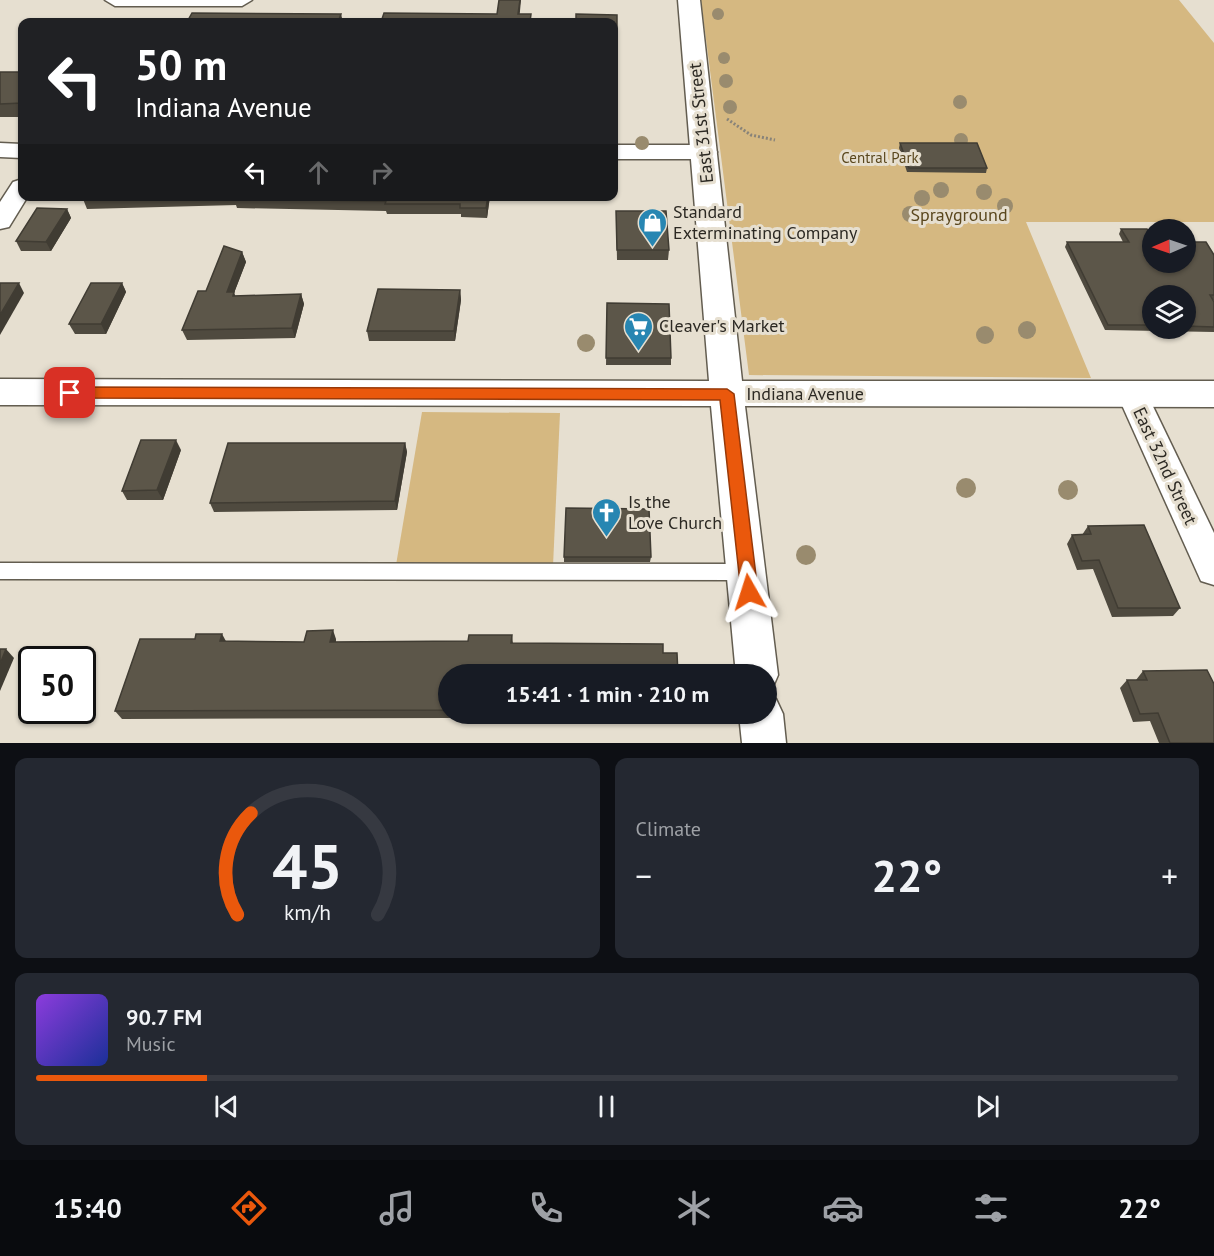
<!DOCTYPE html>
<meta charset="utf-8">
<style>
body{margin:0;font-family:"PT Sans",sans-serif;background:#242831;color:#f1f3f6;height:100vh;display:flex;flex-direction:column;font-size:22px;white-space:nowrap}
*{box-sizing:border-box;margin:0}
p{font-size:20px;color:#9ea1a6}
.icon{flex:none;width:33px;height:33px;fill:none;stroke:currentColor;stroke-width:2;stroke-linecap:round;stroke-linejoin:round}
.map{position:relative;height:743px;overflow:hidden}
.sheet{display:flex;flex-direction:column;gap:15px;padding:15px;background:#0d0f14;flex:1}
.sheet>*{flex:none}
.hud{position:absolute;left:18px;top:18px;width:600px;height:183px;border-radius:12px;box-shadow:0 2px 4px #0004;background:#202124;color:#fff;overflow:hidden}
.needle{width:39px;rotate:268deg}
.fabs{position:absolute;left:1142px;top:219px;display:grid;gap:12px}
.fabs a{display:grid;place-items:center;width:54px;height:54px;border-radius:50%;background:#171b24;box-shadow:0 2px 4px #0004;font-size:30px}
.speed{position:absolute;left:18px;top:646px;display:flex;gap:12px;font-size:30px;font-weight:700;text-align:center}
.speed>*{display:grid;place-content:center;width:78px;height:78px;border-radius:50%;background:#171b24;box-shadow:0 2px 4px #0004;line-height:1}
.speed .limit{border:3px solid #111;border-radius:9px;background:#fff;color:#111}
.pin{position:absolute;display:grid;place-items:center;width:51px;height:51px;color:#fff;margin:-26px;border-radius:12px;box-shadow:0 3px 9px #0006}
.me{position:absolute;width:66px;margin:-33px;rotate:354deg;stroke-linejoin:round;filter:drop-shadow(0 0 4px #0008)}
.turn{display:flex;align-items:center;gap:21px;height:126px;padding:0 18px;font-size:27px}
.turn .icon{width:78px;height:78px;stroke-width:2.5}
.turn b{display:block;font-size:42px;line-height:51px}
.lanes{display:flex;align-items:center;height:57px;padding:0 18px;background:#0003;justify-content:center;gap:30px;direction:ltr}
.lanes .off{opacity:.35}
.big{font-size:45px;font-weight:600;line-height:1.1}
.sheet .tile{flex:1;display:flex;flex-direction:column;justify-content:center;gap:9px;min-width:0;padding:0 21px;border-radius:12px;background:#242831}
.sheet .dial{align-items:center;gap:0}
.dial svg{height:156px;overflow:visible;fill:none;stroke:#363941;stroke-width:7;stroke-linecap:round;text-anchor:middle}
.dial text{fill:#f1f3f6;stroke:none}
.song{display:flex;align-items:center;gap:18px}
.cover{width:72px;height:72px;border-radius:9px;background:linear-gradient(135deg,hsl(270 70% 55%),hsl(230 70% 35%))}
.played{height:6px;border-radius:3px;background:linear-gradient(90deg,#ea580c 15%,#363941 15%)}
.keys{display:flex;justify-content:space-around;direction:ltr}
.heat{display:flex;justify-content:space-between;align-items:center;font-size:33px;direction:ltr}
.sheet .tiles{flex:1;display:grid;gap:15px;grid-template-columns:1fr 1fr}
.tile:last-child{grid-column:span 2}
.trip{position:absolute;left:438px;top:664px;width:339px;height:60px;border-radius:30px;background:#171b24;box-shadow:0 2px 4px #0004;font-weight:600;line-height:60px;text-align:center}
.dock{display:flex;height:96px;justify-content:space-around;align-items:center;background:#090b0e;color:#9ea1a6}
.dock .icon{width:42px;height:42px}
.dock .active{color:#ea580c}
.dock b{font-size:27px;color:#f1f3f6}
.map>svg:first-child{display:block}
.green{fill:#d5b881}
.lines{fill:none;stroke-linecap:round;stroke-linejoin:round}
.lane-casing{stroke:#635d50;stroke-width:3}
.street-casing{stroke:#635d50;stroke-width:3}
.secondary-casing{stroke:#635d50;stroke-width:3}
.path{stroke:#888379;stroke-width:3;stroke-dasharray:2 2;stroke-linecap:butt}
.lane{fill:#fff;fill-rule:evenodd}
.street{fill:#fff;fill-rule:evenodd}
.secondary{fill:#fff;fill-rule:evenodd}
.tree{fill:#998b6e}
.wall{fill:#4f4a3f;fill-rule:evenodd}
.shaded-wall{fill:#403c33}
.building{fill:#5c5649;stroke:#403c33;stroke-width:1.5}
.route{fill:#ea580c;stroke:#983908;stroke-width:1.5}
.labels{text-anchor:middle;stroke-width:6;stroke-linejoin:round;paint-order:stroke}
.far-park-label{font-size:15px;fill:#5a471d;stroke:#e6dfd0}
.street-label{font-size:18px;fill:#2c2923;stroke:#e6dfd0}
.poi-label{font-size:18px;fill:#2c2923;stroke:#e6dfd0;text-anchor:start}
.park-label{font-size:18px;fill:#5a471d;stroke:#e6dfd0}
</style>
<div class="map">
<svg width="1214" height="743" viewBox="0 0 1214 743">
<rect width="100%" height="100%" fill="#e6dfd0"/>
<g class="green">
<polygon points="701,0 1179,0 1214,43 1214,222 1026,222 1091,378 749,375"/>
<polygon points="422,412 560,413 553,566 396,565"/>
</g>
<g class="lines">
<defs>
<polygon id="lane" points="0,563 747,564 753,567 756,572 753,577 747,580 0,579"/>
<g id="street">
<polygon points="105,0 252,0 242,6 115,6"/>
<polygon points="0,143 22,144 22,158 0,157"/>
<polygon points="614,145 705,145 713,147 717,152 713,157 705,159 614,159"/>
<polygon points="22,179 22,196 28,196 9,227 0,229 0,202 13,182"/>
<polygon points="1132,383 1143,386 1147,394 1214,533 1214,585 1201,581 1117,394 1121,386"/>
</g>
<g id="secondary">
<polygon points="678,0 700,0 742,381 1214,381 1214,407 745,406 778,675 772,689 766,691 766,675 736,675 711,406 0,405 0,379 709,381"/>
<polygon points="766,695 776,699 783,714 786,743 742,743 739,714 766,714"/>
</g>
</defs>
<use href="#lane" class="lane-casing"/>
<use href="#street" class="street-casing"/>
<use href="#secondary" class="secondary-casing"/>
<polyline class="path" points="727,119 751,135 775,140"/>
<use href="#lane" class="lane"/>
<use href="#street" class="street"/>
<use href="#secondary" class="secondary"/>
</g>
<g class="tree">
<circle cx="718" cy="14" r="6"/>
<circle cx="724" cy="58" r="6"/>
<circle cx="726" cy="81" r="7"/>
<circle cx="960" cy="102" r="7"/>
<circle cx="730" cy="107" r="7"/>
<circle cx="961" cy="140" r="7"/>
<circle cx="642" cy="143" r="7"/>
<circle cx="941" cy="190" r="8"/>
<circle cx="984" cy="192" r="8"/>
<circle cx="922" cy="198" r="8"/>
<circle cx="1005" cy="206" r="8"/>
<circle cx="910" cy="214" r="8"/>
<circle cx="1027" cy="330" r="9"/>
<circle cx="985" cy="335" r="9"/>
<circle cx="586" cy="343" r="9"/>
<circle cx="966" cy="488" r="10"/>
<circle cx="1068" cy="490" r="10"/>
<circle cx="806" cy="555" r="10"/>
</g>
<g class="wall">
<polygon points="617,15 617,47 614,47 614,22"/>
<rect x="0" y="72" width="22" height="45"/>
<polygon points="900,143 987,168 986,173 907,172 899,148"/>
<polygon points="84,196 490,196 487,218 461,217 461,214 387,214 386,211 237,208 236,205 87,209 83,199"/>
<polygon points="67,209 71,218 51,251 21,251 16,241"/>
<polygon points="616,211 669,250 668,260 617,260"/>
<path d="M1121,229l31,33 62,-7v45h-1l1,2v30l-109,-2 -40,-83 2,-5h56l-4,-8zM1152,296h33v32h-33z"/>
<polygon points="242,252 246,262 234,293 235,296 301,294 304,304 295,338 187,340 182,330 206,291"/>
<polygon points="122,283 126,292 106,334 75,334 69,324"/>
<polygon points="460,290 461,300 455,341 369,341 367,331"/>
<polygon points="607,303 671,358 671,365 606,365"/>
<polygon points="405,443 407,452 397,510 214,512 210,503"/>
<polygon points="181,450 163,500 127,500 122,491"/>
<polygon points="1088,526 1180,608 1173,616 1112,617 1093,569 1077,570 1067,544 1072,535 1082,535"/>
<polygon points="564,557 651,557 650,562 564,562"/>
<polygon points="512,635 513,643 448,675 448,714 680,714 679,722 451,718 122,719 115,711 226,641 304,642 336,639 336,642 468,641"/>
<polygon points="1143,671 1214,743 1159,743 1150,721 1133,722 1120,688 1127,680 1136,680"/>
</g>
<g class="shaded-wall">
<polygon points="520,0 521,0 519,22 518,14"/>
<polygon points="341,14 343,22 338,22"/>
<polygon points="488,196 490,196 487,218 486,208"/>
<polygon points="67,209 71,218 51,251 46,242"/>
<polygon points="242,252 246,262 234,293 238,302 227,292"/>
<polygon points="19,283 24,293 0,335 0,315"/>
<polygon points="122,283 126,292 106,334 101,324"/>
<polygon points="460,290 461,300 455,341 454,331"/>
<polygon points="301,294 304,304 295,338 292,328"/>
<polygon points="176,440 181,450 163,500 157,490"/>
<polygon points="405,443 407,452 397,510 395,501"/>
<polygon points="333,630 336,639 334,650 330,642"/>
<polygon points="222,634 227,643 220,641"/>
<polygon points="6,649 14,658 0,691 0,664"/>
</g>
<g class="building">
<polygon points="499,0 520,0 518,14 531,14 530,22 381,22 384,13 497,14"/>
<polygon points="192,13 341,14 338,22 187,22"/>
<polygon points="576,14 617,15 617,38 614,38 614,22 576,22"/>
<polygon points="0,72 22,72 22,103 0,104"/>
<polygon points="900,143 977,143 987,168 909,168"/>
<polygon points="84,196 197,196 83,199"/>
<polygon points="235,196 488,196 486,208 460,208 460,204 385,204 386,201 234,199"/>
<polygon points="37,208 67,209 46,242 16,241"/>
<polygon points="616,211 666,211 669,250 617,250"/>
<polygon points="1121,229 1147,229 1152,238 1152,262 1185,262 1185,242 1206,242 1214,255 1214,295 1210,295 1214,302 1214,327 1185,326 1185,296 1152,296 1152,325 1108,325 1067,242 1129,242"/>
<polygon points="224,246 242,252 227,292 234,292 233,296 301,294 292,328 182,330 198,291 206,291"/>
<polygon points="0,283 19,283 0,315"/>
<polygon points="91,283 122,283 101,324 69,324"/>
<polygon points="378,289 460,290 454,331 367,331"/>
<polygon points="607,303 669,304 671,358 606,358"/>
<polygon points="141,440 176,440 157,490 122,491"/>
<polygon points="228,443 405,443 395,501 210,503"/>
<polygon points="566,508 649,509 651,557 564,557"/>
<polygon points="1144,525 1180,608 1118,608 1099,560 1082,561 1072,535 1091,534 1088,526"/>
<polygon points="333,630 330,642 468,641 469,635 512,635 511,643 663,644 663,653 677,653 678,675 448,675 448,710 115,711 140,639 195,639 196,634 222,634 220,641 304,642 307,631"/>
<polygon points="0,649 6,649 0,664"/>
<polygon points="1207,670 1214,684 1214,743 1170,743 1158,713 1140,714 1127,680 1147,680 1143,671"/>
</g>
<polygon class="route" points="70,387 727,389 734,394 758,592 755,598 749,600 744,598 741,592 720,400 70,398 63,393"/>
<defs>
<symbol id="shop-pin" viewBox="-11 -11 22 30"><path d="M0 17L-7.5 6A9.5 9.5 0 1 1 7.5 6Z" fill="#2786b2" stroke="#e6dfd0"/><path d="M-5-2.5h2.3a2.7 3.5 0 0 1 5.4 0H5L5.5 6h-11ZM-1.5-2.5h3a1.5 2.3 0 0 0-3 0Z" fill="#fff"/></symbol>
<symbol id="supermarket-pin" viewBox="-11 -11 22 30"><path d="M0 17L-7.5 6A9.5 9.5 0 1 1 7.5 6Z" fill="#2786b2" stroke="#e6dfd0"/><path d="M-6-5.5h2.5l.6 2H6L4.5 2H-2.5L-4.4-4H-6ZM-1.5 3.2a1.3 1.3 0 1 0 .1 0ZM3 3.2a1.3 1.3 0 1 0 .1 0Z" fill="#fff"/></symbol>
<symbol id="church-pin" viewBox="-11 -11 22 30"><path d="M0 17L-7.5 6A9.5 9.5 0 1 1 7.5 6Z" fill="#2786b2" stroke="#e6dfd0"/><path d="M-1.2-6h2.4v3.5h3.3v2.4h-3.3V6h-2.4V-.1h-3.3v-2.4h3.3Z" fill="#fff"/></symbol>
</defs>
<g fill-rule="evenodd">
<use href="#shop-pin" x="636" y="206" width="33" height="45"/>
<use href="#supermarket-pin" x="622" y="310" width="33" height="45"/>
<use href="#church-pin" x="590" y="496" width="33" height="45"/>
</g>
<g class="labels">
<g class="far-park-label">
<text x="880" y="163">Central Park</text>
</g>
<g class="street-label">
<text transform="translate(701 123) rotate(-96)" y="6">East 31st Street</text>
<text x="805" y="400">Indiana Avenue</text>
<text transform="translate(1165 466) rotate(65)" y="6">East 32nd Street</text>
</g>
<g class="poi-label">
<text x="673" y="218">Standard<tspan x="673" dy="21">Exterminating Company</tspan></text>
<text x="659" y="332">Cleaver's Market</text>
<text x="628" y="508">Is the<tspan x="628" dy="21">Love Church</tspan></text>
</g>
<g class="park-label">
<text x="959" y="221">Sprayground</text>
</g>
</g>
</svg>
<div class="fabs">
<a><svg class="needle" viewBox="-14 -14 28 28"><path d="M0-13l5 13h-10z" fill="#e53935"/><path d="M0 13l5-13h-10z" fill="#9ea1a6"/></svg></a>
<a><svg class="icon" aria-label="layers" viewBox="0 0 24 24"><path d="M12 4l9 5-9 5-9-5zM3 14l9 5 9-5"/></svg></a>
</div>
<div class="speed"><div class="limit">50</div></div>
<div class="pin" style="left:70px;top:393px;background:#d93025"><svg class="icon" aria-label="arrive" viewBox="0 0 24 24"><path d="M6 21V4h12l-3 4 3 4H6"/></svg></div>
<svg class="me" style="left:749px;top:592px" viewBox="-20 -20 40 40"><path d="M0-17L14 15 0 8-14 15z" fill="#ea580c" stroke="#fff" stroke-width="4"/></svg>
<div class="trip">15:41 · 1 min · 210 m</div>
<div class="hud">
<div class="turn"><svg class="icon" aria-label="left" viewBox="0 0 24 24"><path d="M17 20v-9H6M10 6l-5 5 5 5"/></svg><div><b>50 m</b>Indiana Avenue</div></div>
<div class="lanes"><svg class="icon" aria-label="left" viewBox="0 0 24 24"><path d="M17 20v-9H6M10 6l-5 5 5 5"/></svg><svg class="icon off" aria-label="ahead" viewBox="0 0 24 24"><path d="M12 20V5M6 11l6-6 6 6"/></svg><svg class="icon off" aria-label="right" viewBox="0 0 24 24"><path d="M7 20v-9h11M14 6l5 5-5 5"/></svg></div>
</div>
</div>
<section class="sheet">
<div class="tiles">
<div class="tile dial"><svg viewBox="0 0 100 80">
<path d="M14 69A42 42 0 1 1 86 69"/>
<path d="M14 69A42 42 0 0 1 21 17" stroke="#ea580c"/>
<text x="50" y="56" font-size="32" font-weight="700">45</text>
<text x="50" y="72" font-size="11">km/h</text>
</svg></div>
<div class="tile"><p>Climate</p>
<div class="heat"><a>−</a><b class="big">22°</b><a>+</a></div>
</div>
<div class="tile">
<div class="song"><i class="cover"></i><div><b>90.7 FM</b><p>Music</p></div></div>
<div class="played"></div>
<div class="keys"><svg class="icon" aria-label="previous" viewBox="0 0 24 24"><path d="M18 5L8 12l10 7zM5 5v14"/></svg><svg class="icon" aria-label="pause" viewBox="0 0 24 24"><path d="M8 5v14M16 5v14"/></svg><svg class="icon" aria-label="next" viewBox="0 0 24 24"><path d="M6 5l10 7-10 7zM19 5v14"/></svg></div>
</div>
</div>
</section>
<nav class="dock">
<b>15:40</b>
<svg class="icon active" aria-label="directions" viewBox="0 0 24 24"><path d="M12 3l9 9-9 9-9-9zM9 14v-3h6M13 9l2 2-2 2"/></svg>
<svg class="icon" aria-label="music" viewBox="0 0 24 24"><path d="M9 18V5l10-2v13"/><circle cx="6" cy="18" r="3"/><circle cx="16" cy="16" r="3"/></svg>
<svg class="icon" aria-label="phone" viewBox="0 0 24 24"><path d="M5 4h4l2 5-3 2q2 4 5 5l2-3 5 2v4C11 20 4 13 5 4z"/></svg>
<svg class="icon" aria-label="climate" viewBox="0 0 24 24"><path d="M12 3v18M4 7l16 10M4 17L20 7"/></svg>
<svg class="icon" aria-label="car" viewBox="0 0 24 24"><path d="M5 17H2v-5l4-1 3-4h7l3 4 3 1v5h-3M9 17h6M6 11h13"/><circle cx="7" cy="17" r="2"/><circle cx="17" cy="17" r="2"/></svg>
<svg class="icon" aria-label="filters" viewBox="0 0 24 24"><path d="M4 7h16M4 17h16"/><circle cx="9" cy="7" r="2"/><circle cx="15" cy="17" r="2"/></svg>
<b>22°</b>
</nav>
